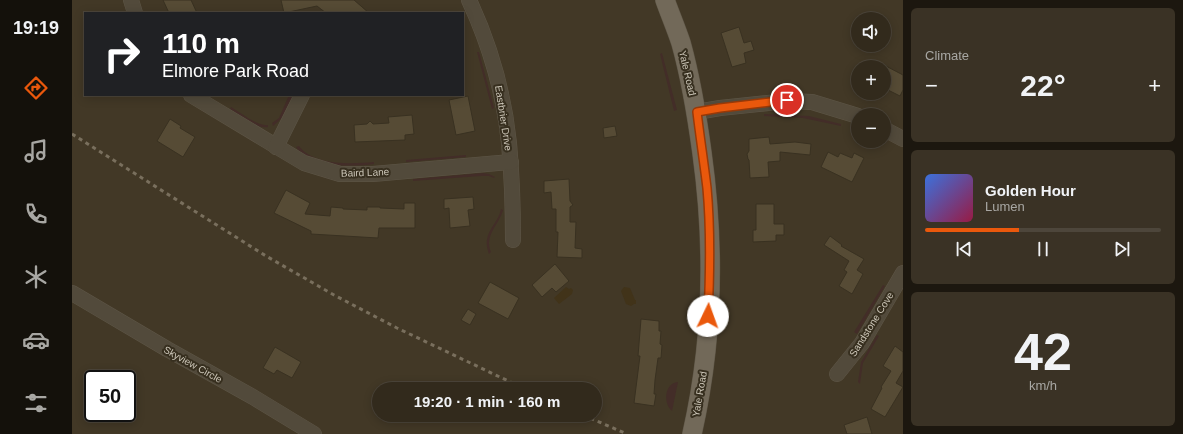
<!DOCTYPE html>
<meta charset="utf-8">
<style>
body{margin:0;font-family:Helvetica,sans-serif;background:#3a3225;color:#f1f3f6;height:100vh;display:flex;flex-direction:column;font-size:15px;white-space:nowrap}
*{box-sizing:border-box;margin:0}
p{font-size:13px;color:#a8a7a3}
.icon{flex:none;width:22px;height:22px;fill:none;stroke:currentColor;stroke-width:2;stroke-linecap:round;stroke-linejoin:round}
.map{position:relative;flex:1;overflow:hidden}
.panel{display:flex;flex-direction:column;gap:8px;padding:8px;background:#1c170f;width:280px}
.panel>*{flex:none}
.banner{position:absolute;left:12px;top:12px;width:380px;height:84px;border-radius:0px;box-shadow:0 2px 10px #0003,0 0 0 1px #4d463b;background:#202124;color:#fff;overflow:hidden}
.tools{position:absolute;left:779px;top:12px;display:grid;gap:8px}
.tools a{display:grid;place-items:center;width:40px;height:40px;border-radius:50%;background:#322a1c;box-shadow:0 2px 10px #0003,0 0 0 1px #4d463b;font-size:20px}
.speed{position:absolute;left:12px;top:370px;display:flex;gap:8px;font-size:20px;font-weight:700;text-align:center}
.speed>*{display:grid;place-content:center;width:52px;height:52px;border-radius:50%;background:#322a1c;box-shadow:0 2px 10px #0003,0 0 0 1px #4d463b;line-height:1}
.speed .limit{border:2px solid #111;border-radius:6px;background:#fff;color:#111}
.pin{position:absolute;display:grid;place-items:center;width:34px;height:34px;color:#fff;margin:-17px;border:2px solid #fff;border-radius:50%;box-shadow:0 1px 4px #0007}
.me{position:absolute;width:44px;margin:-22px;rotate:3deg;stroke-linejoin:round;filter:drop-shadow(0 0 3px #0008)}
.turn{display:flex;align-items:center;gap:14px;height:84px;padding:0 12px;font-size:18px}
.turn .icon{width:52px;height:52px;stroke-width:2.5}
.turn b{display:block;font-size:28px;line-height:34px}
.big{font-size:30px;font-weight:700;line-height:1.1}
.panel .tile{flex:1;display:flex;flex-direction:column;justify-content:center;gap:6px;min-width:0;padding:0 14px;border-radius:6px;background:#3a3225}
.panel .dial{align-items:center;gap:0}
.dial b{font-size:52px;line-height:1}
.song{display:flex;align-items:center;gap:12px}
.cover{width:48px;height:48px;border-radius:6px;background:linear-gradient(135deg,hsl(220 70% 55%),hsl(340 70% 35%))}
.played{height:4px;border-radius:2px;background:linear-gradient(90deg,#ea580c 40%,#4d463b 40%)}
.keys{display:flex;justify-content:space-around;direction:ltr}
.heat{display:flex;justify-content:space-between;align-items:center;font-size:22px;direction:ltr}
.trip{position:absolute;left:300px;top:382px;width:230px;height:40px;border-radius:20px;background:#322a1c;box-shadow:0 2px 10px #0003,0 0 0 1px #4d463b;font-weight:700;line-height:40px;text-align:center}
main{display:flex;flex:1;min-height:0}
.tabs{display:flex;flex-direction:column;width:72px;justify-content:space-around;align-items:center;background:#14110b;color:#a8a7a3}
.tabs .icon{width:28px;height:28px}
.tabs .active{color:#ea580c}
.tabs b{font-size:18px;color:#f1f3f6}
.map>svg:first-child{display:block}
.green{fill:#432d28}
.water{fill:#413319}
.building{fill:#564b35;stroke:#393121}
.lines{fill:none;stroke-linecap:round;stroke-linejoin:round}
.minor-casing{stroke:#5e5647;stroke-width:16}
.major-casing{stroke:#5e5647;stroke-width:20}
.minor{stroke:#524a3b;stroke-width:15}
.major{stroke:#726959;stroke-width:19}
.rail{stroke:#796f5d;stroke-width:3;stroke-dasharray:4 4;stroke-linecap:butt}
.route-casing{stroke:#983908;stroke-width:10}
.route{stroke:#ea580c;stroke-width:7}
.labels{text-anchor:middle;stroke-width:4;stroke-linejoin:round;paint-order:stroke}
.street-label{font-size:10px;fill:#ccc6b8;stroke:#372f1f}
</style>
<main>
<nav class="tabs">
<b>19:19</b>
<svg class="icon active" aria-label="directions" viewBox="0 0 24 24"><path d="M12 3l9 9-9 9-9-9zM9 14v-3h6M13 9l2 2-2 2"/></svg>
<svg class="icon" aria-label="music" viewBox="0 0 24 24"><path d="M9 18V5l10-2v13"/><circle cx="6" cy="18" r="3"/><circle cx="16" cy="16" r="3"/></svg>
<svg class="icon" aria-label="phone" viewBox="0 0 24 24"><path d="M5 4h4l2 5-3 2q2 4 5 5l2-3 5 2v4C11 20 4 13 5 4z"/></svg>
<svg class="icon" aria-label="climate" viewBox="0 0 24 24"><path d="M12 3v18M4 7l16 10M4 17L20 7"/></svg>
<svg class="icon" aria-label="car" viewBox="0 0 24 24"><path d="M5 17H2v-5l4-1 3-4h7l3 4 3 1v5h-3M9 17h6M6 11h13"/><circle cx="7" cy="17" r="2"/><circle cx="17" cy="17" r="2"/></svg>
<svg class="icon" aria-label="filters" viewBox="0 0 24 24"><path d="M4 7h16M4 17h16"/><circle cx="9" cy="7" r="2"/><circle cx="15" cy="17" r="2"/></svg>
</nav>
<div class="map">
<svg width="831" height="434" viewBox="0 0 831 434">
<rect width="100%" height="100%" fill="#423826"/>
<g class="green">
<polygon points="405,52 407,52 422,108 420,109"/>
<polygon points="590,53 605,110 602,111 588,54"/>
<polygon points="217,95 221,95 210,118 201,126 200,123 207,118"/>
<path d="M159,107c9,5 27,20 37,18v2c-13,2 -27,-11 -38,-18z"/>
<polygon points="692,114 737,116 769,124 769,126 731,118 692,116"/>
<path d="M227,146c15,20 53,18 75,16v2c-22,3 -64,4 -78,-17z"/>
<polygon points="394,155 394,157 334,162 334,160"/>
<polygon points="411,173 417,174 423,177 422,178 417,176 409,176 341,181 341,179"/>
<path d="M429,209l2,1c-4,15 -19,25 -12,42l-2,2c-8,-22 8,-27 12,-45z"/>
<polygon points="811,285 813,286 785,334 782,332"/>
<polygon points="805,335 807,336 791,363 788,384 786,382 789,362"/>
<path d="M606,382l-6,29c-9,-7 -8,-28 6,-29z"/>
</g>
<g class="water">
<polygon points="494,287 497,289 499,288 501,290 500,294 487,304 482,298"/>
<polygon points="552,287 558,288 563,300 564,300 564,304 562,304 559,306 554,304 549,291"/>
</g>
<g class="building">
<polygon points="91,0 119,0 125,13 97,13"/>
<polygon points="209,0 282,0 297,13 254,13 245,6 212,13"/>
<polygon points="667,27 672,43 679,41 682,50 672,53 674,63 660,67 649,33"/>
<polygon points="812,65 831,75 831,90 828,96 812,88"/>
<polygon points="396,96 403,131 384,135 377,100"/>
<polygon points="340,115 342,134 333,135 333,140 283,142 282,125 295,124 298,121 301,124 317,123 316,117"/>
<polygon points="98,119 109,126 108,128 123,137 111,157 85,141"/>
<polygon points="543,126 545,136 532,138 531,128"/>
<polygon points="697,137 698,144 723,142 739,144 738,155 708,152 708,161 696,162 697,177 678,178 677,160 676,159 675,154 677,151 677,139"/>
<polygon points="756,152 766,157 768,153 780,158 782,153 792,158 780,182 749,167"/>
<polygon points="497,179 498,201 501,205 498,207 498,222 504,222 503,248 510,249 510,258 485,257 486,232 484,232 484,209 480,209 479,192 472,193 472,181"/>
<polygon points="214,190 238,203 233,214 258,216 259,207 271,208 271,209 295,210 295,207 308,207 308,208 332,209 332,203 343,203 343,228 307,228 306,238 239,234 239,231 202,213"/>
<polygon points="401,197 402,209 396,210 398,226 378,228 377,208 372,209 372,199"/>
<polygon points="684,204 702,204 702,224 712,224 712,235 704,235 704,241 681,242 681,230 684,230"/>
<polygon points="758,236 770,245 769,246 792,259 785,270 791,274 780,294 767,286 775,272 772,270 777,261 752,245"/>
<polygon points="483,264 497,281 484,292 480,288 470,297 460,285"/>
<polygon points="418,282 447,298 436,319 406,303"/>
<polygon points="396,309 404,314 398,325 389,320"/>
<polygon points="569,319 587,321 587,331 589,331 588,344 590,345 589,358 586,358 583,380 582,394 584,394 582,406 562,403 568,356 566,356"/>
<polygon points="823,346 831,352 831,371 824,383 831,387 813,417 799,409 810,388 809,387 819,371 811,366"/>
<polygon points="203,347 229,362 220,378 205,370 202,374 191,368"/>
<polygon points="795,417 800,434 775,434 772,425"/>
</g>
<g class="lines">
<defs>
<g id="minor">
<polyline points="59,0 63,13"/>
<path d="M397,0c21,45 35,94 40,143 3,33 4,65 4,97"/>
<polyline points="119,95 232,163 268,174 301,174 439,162"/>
<polyline points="625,112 648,108 715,101 740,102 786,116"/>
<polyline points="812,129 831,139"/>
<polyline points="204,147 230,95"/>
<polyline points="0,293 95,349 181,397 242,434"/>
<polyline points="765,374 790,343 831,273"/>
</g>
<path id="major" d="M593,0c5,14 11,28 16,43 10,36 16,73 21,110 13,94 11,189 -10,281"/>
</defs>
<use href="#minor" class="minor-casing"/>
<use href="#major" class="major-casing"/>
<use href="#minor" class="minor"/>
<use href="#major" class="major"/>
<g class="rail">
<polyline points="0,134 194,256 262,295 325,328 453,389"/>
<polyline points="511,415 555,434"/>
</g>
</g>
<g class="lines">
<defs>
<path id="route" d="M636,316c2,-42 3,-85 -1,-128 -3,-25 -7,-51 -10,-76l23,-4 67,-8"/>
</defs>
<use href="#route" class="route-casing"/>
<use href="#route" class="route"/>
</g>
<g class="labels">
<g class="street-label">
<text transform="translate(616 73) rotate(77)" y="4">Yale Road</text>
<text transform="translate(432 118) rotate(81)" y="4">Eastbrier Drive</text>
<text transform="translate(293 172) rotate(-2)" y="4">Baird Lane</text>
<text transform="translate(799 324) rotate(-58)" y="4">Sandstone Cove</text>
<text transform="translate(121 364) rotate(29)" y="4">Skyview Circle</text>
<text transform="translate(627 394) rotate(-80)" y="4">Yale Road</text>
</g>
</g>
</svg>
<div class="tools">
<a><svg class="icon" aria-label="sound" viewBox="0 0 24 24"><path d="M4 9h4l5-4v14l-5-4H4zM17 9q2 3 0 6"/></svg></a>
<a>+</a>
<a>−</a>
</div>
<div class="speed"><div class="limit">50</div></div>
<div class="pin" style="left:715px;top:100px;background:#d93025"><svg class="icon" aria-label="arrive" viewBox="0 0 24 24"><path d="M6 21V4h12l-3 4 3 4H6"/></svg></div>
<svg class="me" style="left:636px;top:316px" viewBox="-20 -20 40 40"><circle r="19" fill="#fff"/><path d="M0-13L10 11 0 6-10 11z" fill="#ea580c"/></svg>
<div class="trip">19:20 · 1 min · 160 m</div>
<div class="banner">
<div class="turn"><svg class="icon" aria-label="right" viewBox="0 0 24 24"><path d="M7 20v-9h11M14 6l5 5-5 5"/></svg><div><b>110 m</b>Elmore Park Road</div></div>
</div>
</div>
<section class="panel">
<div class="tile"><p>Climate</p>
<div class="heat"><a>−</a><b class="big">22°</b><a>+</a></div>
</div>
<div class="tile">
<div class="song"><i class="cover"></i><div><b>Golden Hour</b><p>Lumen</p></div></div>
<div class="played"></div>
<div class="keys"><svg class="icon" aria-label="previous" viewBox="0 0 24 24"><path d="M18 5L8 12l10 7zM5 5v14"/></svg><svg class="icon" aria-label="pause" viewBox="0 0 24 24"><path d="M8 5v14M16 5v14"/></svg><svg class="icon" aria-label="next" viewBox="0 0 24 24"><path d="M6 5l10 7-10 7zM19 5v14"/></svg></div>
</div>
<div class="tile dial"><b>42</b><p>km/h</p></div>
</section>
</main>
